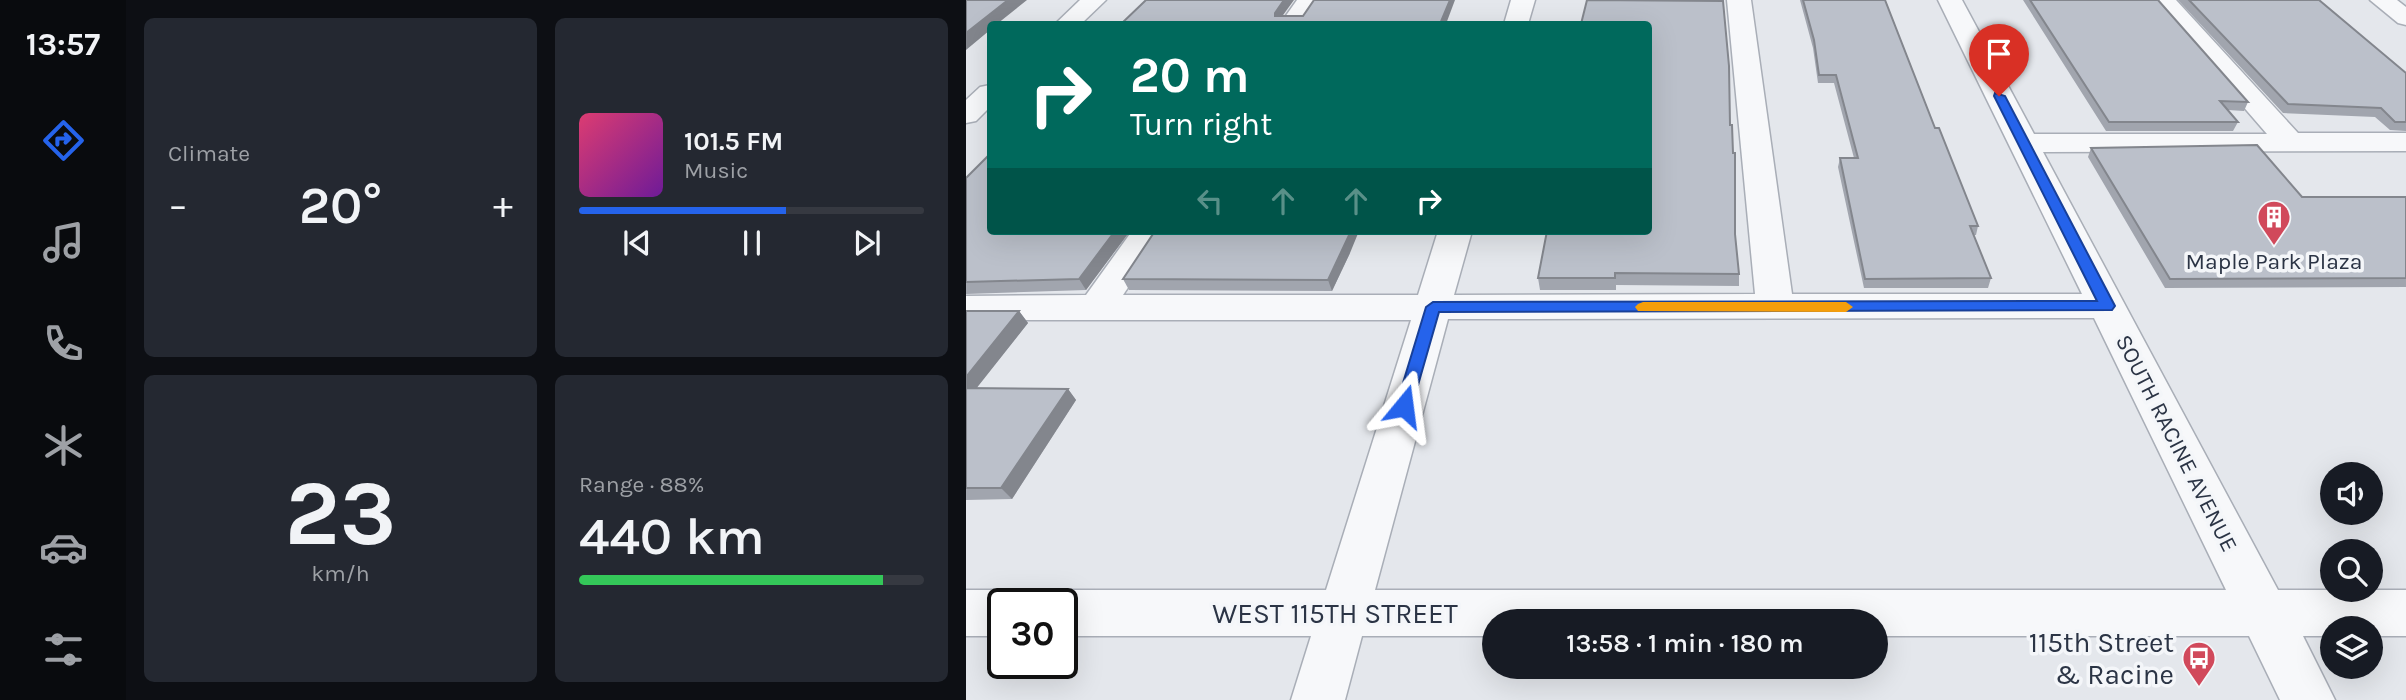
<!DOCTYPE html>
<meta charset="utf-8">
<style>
body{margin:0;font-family:Karla,sans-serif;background:#242831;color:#f1f3f6;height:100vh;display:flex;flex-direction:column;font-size:26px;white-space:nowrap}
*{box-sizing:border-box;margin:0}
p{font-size:23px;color:#9ea1a6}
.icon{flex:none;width:38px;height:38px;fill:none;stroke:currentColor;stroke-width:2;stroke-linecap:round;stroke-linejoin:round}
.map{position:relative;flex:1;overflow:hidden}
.sheet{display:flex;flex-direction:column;gap:18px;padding:18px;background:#0d0f14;width:840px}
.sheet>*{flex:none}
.guide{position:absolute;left:21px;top:21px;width:665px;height:214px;border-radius:7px;box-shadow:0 7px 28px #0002;background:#00695c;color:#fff;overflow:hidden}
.buttons{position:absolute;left:1354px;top:462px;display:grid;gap:14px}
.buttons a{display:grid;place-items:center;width:63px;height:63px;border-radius:50%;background:#171b24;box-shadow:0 7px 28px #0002;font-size:35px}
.speed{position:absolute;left:21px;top:588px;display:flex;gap:14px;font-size:35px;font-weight:700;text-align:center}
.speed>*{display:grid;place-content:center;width:91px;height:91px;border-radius:50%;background:#171b24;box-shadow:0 7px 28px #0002;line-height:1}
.speed .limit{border:4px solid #111;border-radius:10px;background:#fff;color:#111}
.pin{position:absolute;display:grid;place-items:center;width:60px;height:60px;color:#fff;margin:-72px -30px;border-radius:50% 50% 50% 0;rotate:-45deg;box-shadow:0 0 7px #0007}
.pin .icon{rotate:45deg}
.me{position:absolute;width:77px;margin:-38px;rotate:16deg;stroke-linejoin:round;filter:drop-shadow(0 0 5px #0008)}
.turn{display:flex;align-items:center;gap:24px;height:147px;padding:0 28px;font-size:32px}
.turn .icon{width:91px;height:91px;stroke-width:2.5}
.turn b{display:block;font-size:49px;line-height:60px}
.lanes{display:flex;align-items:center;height:66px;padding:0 28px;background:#0003;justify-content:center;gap:35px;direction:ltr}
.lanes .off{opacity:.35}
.big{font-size:52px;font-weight:600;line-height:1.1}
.sheet .widget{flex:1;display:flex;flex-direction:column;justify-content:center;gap:10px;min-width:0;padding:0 24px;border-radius:10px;background:#242831}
.sheet .dial{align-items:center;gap:0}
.dial b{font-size:91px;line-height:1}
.song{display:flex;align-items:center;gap:21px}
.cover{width:84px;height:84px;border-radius:10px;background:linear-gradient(135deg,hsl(340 70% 55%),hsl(280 70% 35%))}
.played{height:7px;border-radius:4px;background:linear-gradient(90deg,#2563eb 60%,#363941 60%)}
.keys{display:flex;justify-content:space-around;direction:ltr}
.heat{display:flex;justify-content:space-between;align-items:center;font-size:38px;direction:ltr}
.charge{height:10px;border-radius:5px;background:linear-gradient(90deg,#34c759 88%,#363941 0)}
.sheet .tiles{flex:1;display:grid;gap:18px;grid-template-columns:repeat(2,1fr)}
.trip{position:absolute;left:516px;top:609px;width:406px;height:70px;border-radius:35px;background:#171b24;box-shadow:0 7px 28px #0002;font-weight:600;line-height:70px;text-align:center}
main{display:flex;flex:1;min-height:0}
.tabs{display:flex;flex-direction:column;width:126px;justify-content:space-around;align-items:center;background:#090b0e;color:#9ea1a6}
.tabs .icon{width:49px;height:49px}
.tabs .selected{color:#2563eb}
.tabs b{font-size:32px;color:#f1f3f6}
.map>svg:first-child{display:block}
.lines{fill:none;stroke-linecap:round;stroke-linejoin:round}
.minor-casing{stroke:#a9aeb7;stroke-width:3}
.minor{fill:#f7f8fa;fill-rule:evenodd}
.wall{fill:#a1a5ae}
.shaded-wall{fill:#83868d}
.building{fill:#bbc0ca;stroke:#83868d;stroke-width:2}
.route{fill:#2563eb;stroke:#184099;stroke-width:2}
.slow{fill:#f59e0b}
.labels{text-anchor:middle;stroke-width:7;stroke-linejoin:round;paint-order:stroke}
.poi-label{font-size:23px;fill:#2b3445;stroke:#f4f6f9}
.street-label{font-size:23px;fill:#2b3445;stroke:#f4f6f9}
.near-street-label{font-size:28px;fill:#2b3445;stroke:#f4f6f9}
.near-poi-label{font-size:28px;fill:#2b3445;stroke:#f4f6f9;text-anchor:end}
</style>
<main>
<nav class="tabs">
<b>13:57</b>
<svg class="icon selected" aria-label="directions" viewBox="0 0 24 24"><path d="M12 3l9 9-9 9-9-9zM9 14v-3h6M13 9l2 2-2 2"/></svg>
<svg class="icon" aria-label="music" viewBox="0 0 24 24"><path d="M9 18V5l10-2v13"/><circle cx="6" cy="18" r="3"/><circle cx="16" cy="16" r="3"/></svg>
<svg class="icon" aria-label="phone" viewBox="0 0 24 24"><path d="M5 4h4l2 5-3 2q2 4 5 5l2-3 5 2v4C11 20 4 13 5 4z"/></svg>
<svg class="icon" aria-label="climate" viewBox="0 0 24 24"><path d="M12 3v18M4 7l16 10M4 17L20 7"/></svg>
<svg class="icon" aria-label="car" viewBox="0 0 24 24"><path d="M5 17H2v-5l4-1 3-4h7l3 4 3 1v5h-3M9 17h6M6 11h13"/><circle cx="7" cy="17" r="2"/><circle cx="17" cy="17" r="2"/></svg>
<svg class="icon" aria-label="filters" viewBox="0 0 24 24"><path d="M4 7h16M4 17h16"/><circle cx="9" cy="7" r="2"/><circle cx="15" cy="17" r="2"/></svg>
</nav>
<section class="sheet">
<div class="tiles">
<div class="widget"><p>Climate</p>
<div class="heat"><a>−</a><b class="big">20°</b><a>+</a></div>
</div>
<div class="widget">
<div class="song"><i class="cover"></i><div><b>101.5 FM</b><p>Music</p></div></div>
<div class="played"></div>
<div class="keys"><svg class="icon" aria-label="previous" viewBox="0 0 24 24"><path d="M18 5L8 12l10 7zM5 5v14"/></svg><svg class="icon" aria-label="pause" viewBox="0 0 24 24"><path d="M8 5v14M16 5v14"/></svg><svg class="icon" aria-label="next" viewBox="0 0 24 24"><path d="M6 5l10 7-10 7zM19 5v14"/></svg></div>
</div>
<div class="widget dial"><b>23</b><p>km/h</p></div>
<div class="widget"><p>Range · 88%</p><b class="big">440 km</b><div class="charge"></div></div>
</div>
</section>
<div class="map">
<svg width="1440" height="700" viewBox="0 0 1440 700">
<rect width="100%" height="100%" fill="#e4e7ec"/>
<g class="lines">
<defs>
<g id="minor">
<polygon points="114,0 140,0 115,24 89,24"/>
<polygon points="331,0 355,0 338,24 314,24"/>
<polygon points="545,0 569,0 562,24 538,24"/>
<path d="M761,0h24l41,294h290l-144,-294h24l72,134h233l-116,-134h25l122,133h108v18l-363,1 235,438h128v46h-35v-8h-38v8h-30l32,64h-55l-31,-64h-373v-15h-382v15h-132l-17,64h-54l20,-64h-249v-32h-21l3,-7 18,-7h264l85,-270h-445v-24l120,-1 46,-64h34l-43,64h295l20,-64h34l-18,64 301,-1zM1128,318l132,272h-851l73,-271z"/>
<polygon points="1404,0 1431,0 1440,7 1440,25 1432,23"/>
<polygon points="24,85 24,107 10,121 0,123 0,100 14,87"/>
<polygon points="0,590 37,590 55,597 58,604 37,604 37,636 0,636"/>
</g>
</defs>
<use href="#minor" class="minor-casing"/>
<use href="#minor" class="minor"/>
</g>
<g class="wall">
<polygon points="834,0 919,0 969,128 1012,226 1010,235 1008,235 1025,278 1022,288 898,288 872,167 874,158 888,158 868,83 852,83 847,48"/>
<polygon points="1057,0 1192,0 1282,102 1278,111 1262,110 1272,122 1267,131 1140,131"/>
<polygon points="1212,0 1353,0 1440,73 1440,131 1424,130 1409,117 1317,113"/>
<polygon points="764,125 769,234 773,274 773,286 650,285 650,290 574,290 572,278"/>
<polygon points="1125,148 1336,197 1440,197 1440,287 1199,288 1122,157"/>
<polygon points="0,178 24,231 164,231 120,290 0,294"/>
<polygon points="384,253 366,291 163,290 157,279"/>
<polygon points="0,311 53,311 62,323 10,388 102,389 110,400 46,499 0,500"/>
</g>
<g class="shaded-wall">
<polygon points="42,0 61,0 31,24 24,24 24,30 0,50 0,33"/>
<polygon points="318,0 328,0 312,22 312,24 309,13"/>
<polygon points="484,0 489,0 480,24 474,24"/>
<polygon points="149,231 164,231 120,290 113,279"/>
<polygon points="385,231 393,231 384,253 366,291 362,280"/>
<polygon points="53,311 62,323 2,399 0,397 0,377"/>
<polygon points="102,389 110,400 46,499 35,488"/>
</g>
<g class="building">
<polygon points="0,0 42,0 0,33"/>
<polygon points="180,0 318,0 309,13 309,16 337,16 348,0 484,0 474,24 155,24"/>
<polygon points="621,0 757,1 763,66 764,125 766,125 767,153 769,153 769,234 773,274 649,273 649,278 572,278 581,231 682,231 682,24 615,24"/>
<polygon points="837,0 919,0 969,128 973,128 1012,226 1004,226 1025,278 899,279 874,158 892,158 870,75 853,75 848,40"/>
<polygon points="1064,0 1192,0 1282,102 1254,101 1272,122 1143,122"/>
<polygon points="1223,0 1353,0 1440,73 1440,122 1429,122 1415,108 1322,104"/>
<polygon points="1291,145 1336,197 1440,197 1440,278 1204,279 1125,148"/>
<polygon points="24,154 24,231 149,231 113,279 0,282 0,178"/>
<polygon points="189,231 385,231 362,280 157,279"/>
<polygon points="0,311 53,311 0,377"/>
<polygon points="0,388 102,389 35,488 0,488"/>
</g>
<polygon class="route" points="1029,93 1039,96 1149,306 1146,310 473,312 446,406 444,411 432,411 430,406 460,307 467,302 1131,301 1028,96"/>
<polygon class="slow" points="677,302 880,302 887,307 880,312 672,311 669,307 672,304"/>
<defs>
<symbol id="building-pin" viewBox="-11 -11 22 30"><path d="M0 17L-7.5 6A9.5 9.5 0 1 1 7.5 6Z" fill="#d1495b" stroke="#f4f6f9"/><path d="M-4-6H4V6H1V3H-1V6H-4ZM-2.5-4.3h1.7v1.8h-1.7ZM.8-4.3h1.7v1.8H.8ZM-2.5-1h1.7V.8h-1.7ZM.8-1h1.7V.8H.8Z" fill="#fff"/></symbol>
<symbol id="bus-pin" viewBox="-11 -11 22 30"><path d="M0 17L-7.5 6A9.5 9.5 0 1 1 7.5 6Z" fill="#d1495b" stroke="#f4f6f9"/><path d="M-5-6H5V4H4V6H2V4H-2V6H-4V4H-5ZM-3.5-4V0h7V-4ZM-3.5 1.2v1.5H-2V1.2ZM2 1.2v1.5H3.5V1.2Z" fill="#fff"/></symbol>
</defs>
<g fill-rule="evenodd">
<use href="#building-pin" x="1289" y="198" width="38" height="52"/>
<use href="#bus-pin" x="1214" y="639" width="38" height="52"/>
</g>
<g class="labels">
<g class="poi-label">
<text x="1308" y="269">Maple Park Plaza</text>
</g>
<g class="street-label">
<text transform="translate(1211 443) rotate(63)" y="8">SOUTH RACINE AVENUE</text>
</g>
<g class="near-street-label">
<text x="369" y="623">WEST 115TH STREET</text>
</g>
<g class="near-poi-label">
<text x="1208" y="652">115th Street<tspan x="1208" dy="32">&amp; Racine</tspan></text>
</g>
</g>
</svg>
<div class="buttons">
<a><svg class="icon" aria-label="sound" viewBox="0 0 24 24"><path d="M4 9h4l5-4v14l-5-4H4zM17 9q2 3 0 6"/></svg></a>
<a><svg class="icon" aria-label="search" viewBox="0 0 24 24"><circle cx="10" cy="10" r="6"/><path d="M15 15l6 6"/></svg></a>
<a><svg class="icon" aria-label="layers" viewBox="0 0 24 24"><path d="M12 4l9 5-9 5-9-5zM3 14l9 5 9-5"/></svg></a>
</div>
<div class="speed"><div class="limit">30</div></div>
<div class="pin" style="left:1033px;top:96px;background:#d93025"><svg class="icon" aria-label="arrive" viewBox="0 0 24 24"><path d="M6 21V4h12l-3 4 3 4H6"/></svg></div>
<svg class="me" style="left:438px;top:406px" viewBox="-20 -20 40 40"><path d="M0-17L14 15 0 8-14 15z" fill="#2563eb" stroke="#fff" stroke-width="4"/></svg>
<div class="trip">13:58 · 1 min · 180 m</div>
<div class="guide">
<div class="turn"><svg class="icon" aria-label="right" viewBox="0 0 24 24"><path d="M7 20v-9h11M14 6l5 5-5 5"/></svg><div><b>20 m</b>Turn right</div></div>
<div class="lanes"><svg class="icon off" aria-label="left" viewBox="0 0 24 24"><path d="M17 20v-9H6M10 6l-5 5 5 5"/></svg><svg class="icon off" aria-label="ahead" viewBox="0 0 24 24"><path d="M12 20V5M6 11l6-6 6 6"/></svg><svg class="icon off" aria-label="ahead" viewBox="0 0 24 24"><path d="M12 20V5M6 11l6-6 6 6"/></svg><svg class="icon" aria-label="right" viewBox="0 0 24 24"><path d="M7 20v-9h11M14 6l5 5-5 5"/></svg></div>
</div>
</div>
</main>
